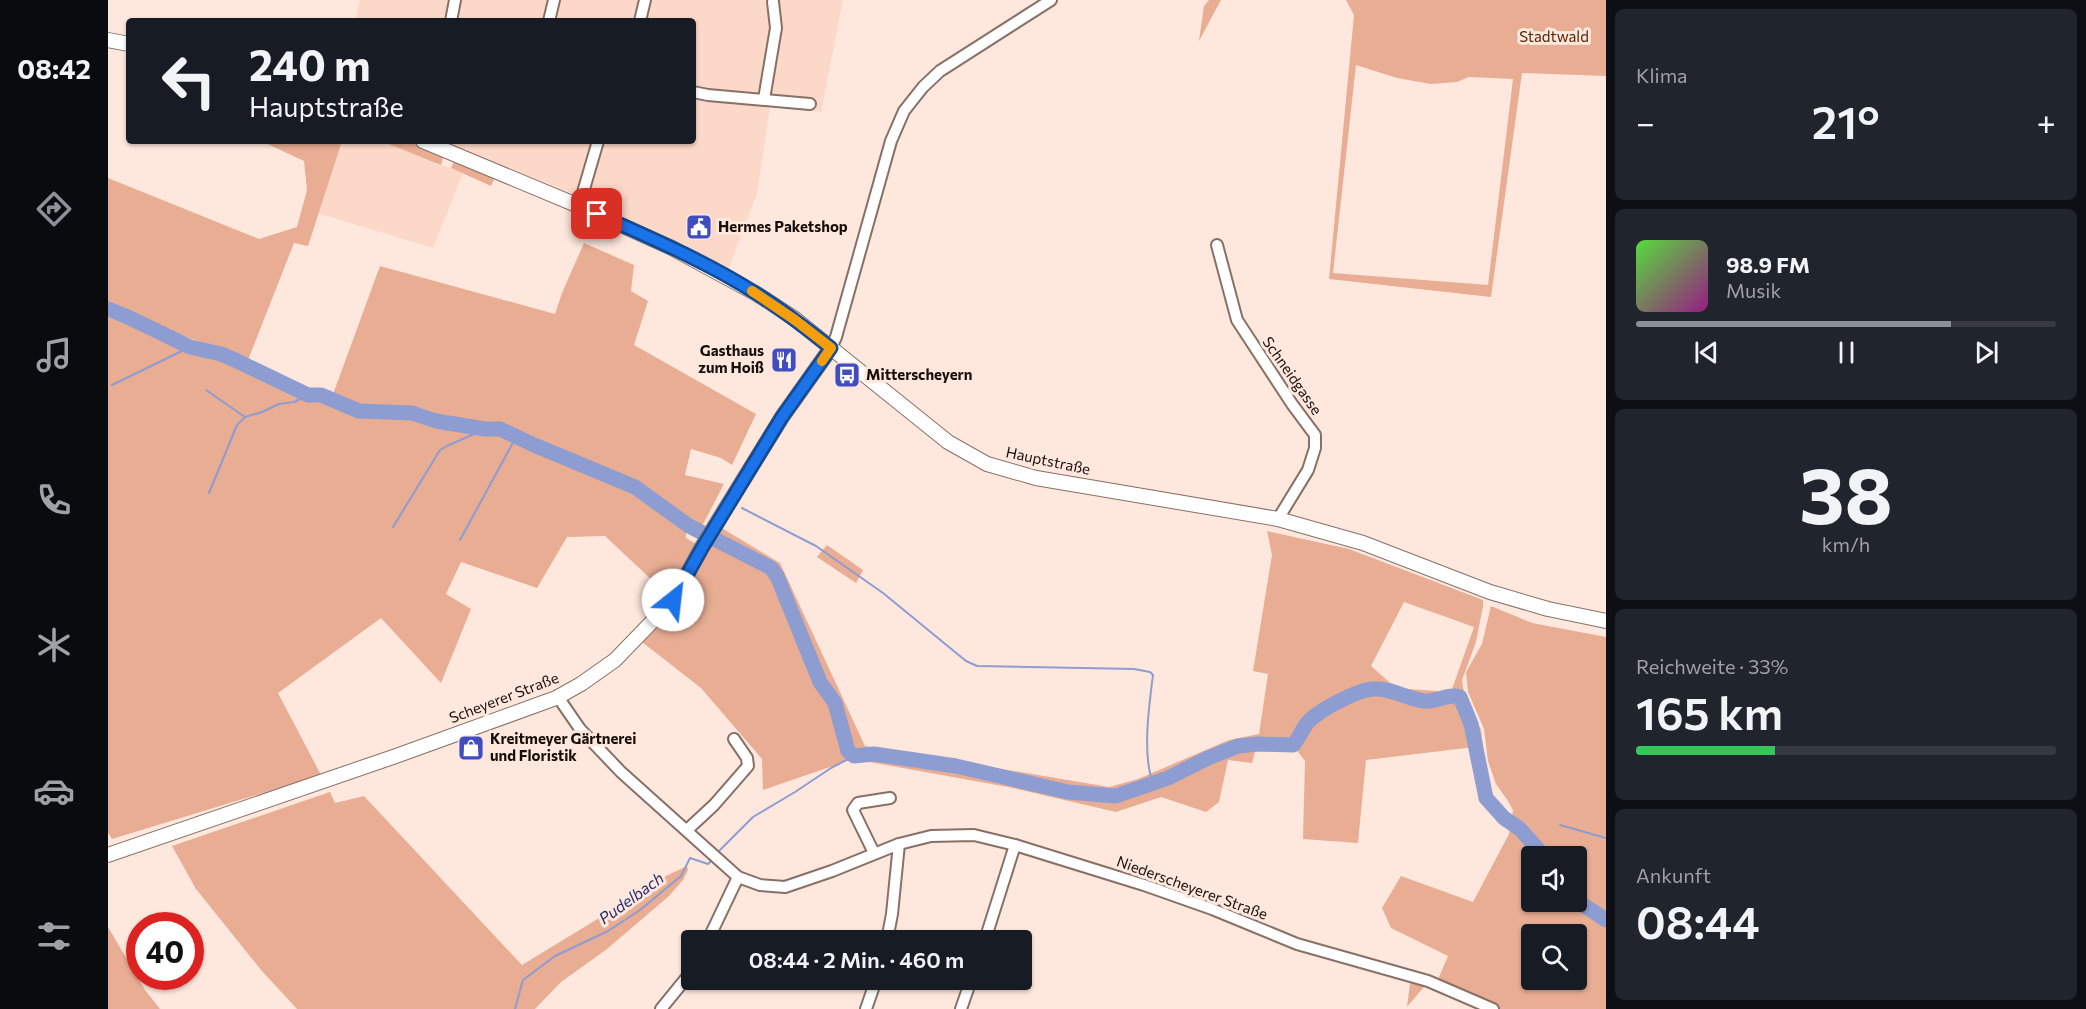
<!DOCTYPE html>
<html lang="de">
<meta charset="utf-8">
<style>
body{margin:0;font-family:Commissioner,sans-serif;background:#20242c;color:#f1f3f6;height:100vh;display:flex;flex-direction:column;font-size:22px;white-space:nowrap}
*{box-sizing:border-box;margin:0}
p{font-size:20px;color:#9ea1a6}
.icon{flex:none;width:33px;height:33px;fill:none;stroke:currentColor;stroke-width:2;stroke-linecap:round;stroke-linejoin:round}
.map{position:relative;flex:1;overflow:hidden}
.panel{display:flex;flex-direction:column;gap:9px;padding:9px;background:#0d0f14;width:480px}
.panel>*{flex:none}
.hud{position:absolute;left:18px;top:18px;width:570px;height:126px;border-radius:6px;box-shadow:0 2px 4px #0004;background:#171b24;color:#f1f3f6;overflow:hidden}
.buttons{position:absolute;left:1413px;top:846px;display:grid;gap:12px}
.buttons a{display:grid;place-items:center;width:66px;height:66px;border-radius:6px;background:#171b24;box-shadow:0 2px 4px #0004;font-size:30px}
.speed{position:absolute;left:18px;top:912px;display:flex;gap:12px;font-size:30px;font-weight:700;text-align:center}
.speed>*{display:grid;place-content:center;width:78px;height:78px;border-radius:50%;background:#171b24;box-shadow:0 2px 4px #0004;line-height:1}
.speed .limit{border:9px solid #d22;background:#fff;color:#111}
.pin{position:absolute;display:grid;place-items:center;width:51px;height:51px;color:#fff;margin:-26px;border-radius:12px;box-shadow:0 3px 9px #0006}
.me{position:absolute;width:66px;margin:-33px;rotate:29deg;stroke-linejoin:round;filter:drop-shadow(0 0 4px #0008)}
.turn{display:flex;align-items:center;gap:21px;height:126px;padding:0 24px;font-size:27px}
.turn .icon{width:78px;height:78px;stroke-width:2.5}
.turn b{display:block;font-size:42px;line-height:51px}
.big{font-size:45px;font-weight:600;line-height:1.1}
.panel .tile{flex:1;display:flex;flex-direction:column;justify-content:center;gap:9px;min-width:0;padding:0 21px;border-radius:9px;background:#20242c}
.panel .dial{align-items:center;gap:0}
.dial b{font-size:78px;line-height:1}
.song{display:flex;align-items:center;gap:18px}
.cover{width:72px;height:72px;border-radius:9px;background:linear-gradient(135deg,hsl(110 70% 55%),hsl(310 70% 35%))}
.played{height:6px;border-radius:3px;background:linear-gradient(90deg,#8c9099 75%,#363941 75%)}
.keys{display:flex;justify-content:space-around;direction:ltr}
.heat{display:flex;justify-content:space-between;align-items:center;font-size:33px;direction:ltr}
.charge{height:9px;border-radius:4px;background:linear-gradient(90deg,#34c759 33%,#363941 0)}
.trip{position:absolute;left:573px;top:930px;width:351px;height:60px;border-radius:6px;background:#171b24;box-shadow:0 2px 4px #0004;font-weight:600;line-height:60px;text-align:center}
main{display:flex;flex:1;min-height:0}
.tab-bar{display:flex;flex-direction:column;width:108px;justify-content:space-around;align-items:center;background:#090b0e;color:#9ea1a6}
.tab-bar .icon{width:42px;height:42px}
.tab-bar .active{color:#8c9099}
.tab-bar b{font-size:27px;color:#f1f3f6}
.map>svg:first-child{display:block}
.built{fill:#fbd8c8}
.green{fill:#e8ad93;fill-rule:evenodd}
.lines{fill:none;stroke-linecap:round;stroke-linejoin:round}
.stream{stroke:#8d9cd1;stroke-width:2}
.river{stroke:#8d9cd1;stroke-width:15}
.street-casing{stroke:#887066;stroke-width:14}
.secondary-casing{stroke:#887066;stroke-width:16}
.street{stroke:#fff;stroke-width:10}
.secondary{stroke:#fff;stroke-width:14}
.route-casing{stroke:#114b97;stroke-width:15}
.route{stroke:#1a73e8;stroke-width:10}
.slow{stroke:#f59e0b;stroke-width:10}
.labels{text-anchor:middle;stroke-width:6;stroke-linejoin:round;paint-order:stroke}
.park-label{font-size:15px;fill:#562103;stroke:#fee8de}
.poi-label{font-size:15px;font-weight:bold;fill:#180f0c;stroke:#fee8de;text-anchor:start}
.street-label{font-size:15px;fill:#180f0c;stroke:#fee8de}
.water-label{font-size:16px;font-style:italic;fill:#232c6b;stroke:#fee8de}
</style>
<main>
<nav class="tab-bar">
<b>08:42</b>
<svg class="icon active" aria-label="directions" viewBox="0 0 24 24"><path d="M12 3l9 9-9 9-9-9zM9 14v-3h6M13 9l2 2-2 2"/></svg>
<svg class="icon" aria-label="music" viewBox="0 0 24 24"><path d="M9 18V5l10-2v13"/><circle cx="6" cy="18" r="3"/><circle cx="16" cy="16" r="3"/></svg>
<svg class="icon" aria-label="phone" viewBox="0 0 24 24"><path d="M5 4h4l2 5-3 2q2 4 5 5l2-3 5 2v4C11 20 4 13 5 4z"/></svg>
<svg class="icon" aria-label="climate" viewBox="0 0 24 24"><path d="M12 3v18M4 7l16 10M4 17L20 7"/></svg>
<svg class="icon" aria-label="car" viewBox="0 0 24 24"><path d="M5 17H2v-5l4-1 3-4h7l3 4 3 1v5h-3M9 17h6M6 11h13"/><circle cx="7" cy="17" r="2"/><circle cx="17" cy="17" r="2"/></svg>
<svg class="icon" aria-label="filters" viewBox="0 0 24 24"><path d="M4 7h16M4 17h16"/><circle cx="9" cy="7" r="2"/><circle cx="15" cy="17" r="2"/></svg>
</nav>
<div class="map">
<svg width="1498" height="1009" viewBox="0 0 1498 1009">
<rect width="100%" height="100%" fill="#fee8de"/>
<g class="built">
<polygon points="252,0 735,0 713,112 662,107 649,194 620,270 464,193 333,141 585,141 585,21 247,21"/>
<polygon points="234,141 273,141 355,173 325,248 209,213"/>
</g>
<g class="green">
<polygon points="1101,0 1113,0 1091,41 1096,6"/>
<path d="M1238,0h260v76l-84,-3 -31,224 -162,-18 25,-264zM1248,65l41,13 34,6 26,-2 12,-5 44,2 -25,206 -155,-12z"/>
<polygon points="153,141 234,141 200,246 186,243 140,360 65,332 0,303 0,178 151,239 189,227 199,190 196,161"/>
<polygon points="273,141 304,141 336,154 333,165"/>
<polygon points="347,159 387,177 383,186 343,168"/>
<polygon points="476,243 526,265 523,291 540,301 526,345 648,414 624,465 613,458 583,449 577,475 616,484 593,528 561,507 534,486 407,431 380,424 305,410 253,407 224,397 272,266 447,314 454,293"/>
<polygon points="0,317 82,347 200,395 225,399 251,411 304,413 392,429 408,437 422,450 525,491 578,529 578,538 590,545 561,596 497,536 459,537 429,588 353,562 338,594 363,609 333,683 273,618 170,693 213,775 4,839 0,833"/>
<path d="M612,527l60,36 85,183 244,41 29,-8 91,-39 30,-6 9,-60 -15,-3 19,-116 -5,-24 82,18 134,51v6l-7,36 -14,38 2,13 17,37 2,16 -117,14 -8,83 -55,-4 2,-78 -12,-16 -36,-1 -5,19 -24,-3 -9,42 -13,10 -45,-15 -45,15 -108,-25 -155,-28 -90,31 -1,-31 -61,-71 -59,-46 25,-23 40,-65zM1296,602l70,25 -23,65 -55,-4 -25,-22z"/>
<polygon points="719,545 755,570 748,583 709,557"/>
<path d="M1383,606l41,17 74,14v372h-113l-64,-28 -22,26 4,-31 25,8 12,-28 -57,-28 -9,-20 19,-32 72,26 36,-68 4,-24 -5,-9 -12,-17 -8,-23 -4,-32 -16,-37 -2,-20 16,-28zM1424,856h44v46h-44zM1424,934h44v46h-44z"/>
<polygon points="222,792 227,803 256,796 414,965 519,901 543,883 579,866 580,870 575,880 561,896 499,949 453,982 427,1009 189,1009 153,970 88,889 64,846"/>
<polygon points="0,927 37,990 52,1009 0,1009"/>
</g>
<g class="lines">
<g class="stream">
<polyline points="4,385 82,347"/>
<polyline points="98,390 137,417"/>
<polyline points="101,493 129,425 137,417 154,412 171,404 186,402 200,395"/>
<path d="M634,508l74,38 67,47 83,68 11,5 157,3 16,3 3,3c-4,31 -11,80 0,108"/>
<polyline points="285,527 332,450 339,446 377,429"/>
<polyline points="352,540 408,437"/>
<polyline points="1452,825 1498,838"/>
<polyline points="609,853 645,817 687,792 723,768 746,756"/>
<polyline points="407,1009 415,980 447,956 500,931 532,910 573,876 582,858 600,864 604,860"/>
</g>
<g class="river">
<path d="M0,309l20,8 62,30 31,7 14,6 73,35h13l38,16 53,2 24,8 49,8h15l34,16 101,42 54,39 82,42 6,8 43,106 15,21 13,48 6,5 20,-2 82,12 112,26 48,4 52,-18 40,-20 30,-12 19,-2 36,1c7,-8 9,-16 15,-23 11,-12 51,-33 66,-33 18,-1 33,10 50,12 13,1 25,-8 36,-4l11,27 15,74 18,20 16,11 24,27"/>
<polyline points="1468,900 1498,920"/>
</g>
<defs>
<g id="street">
<polyline points="343,21 347,0"/>
<polyline points="441,21 446,0"/>
<polyline points="532,21 537,0"/>
<polyline points="585,92 600,95 702,104"/>
<polyline points="656,99 668,28 665,2"/>
<polyline points="471,206 490,141"/>
<polyline points="1109,245 1129,320 1184,404 1207,435 1207,448 1200,470 1170,519"/>
<polyline points="723,348 728,337 783,141 796,111 815,87 832,71 943,0"/>
<polyline points="450,697 472,729 513,772 630,877 652,885 677,887 724,871 791,844 823,836 866,835 907,845 1036,885 1104,909 1189,944 1320,981 1385,1009"/>
<polyline points="579,830 606,805 640,766 639,758 626,739"/>
<polyline points="766,853 745,810 750,803 782,798"/>
<polyline points="600,940 630,877"/>
<polyline points="779,940 784,914 791,844"/>
<polyline points="877,940 907,845"/>
<polyline points="553,1009 584,971"/>
<polyline points="758,1009 768,980"/>
<polyline points="853,1009 863,980"/>
</g>
<g id="secondary">
<polyline points="0,40 21,44"/>
<polyline points="315,141 471,206 564,248 649,294 687,319 840,442 879,464 928,478 1170,519 1255,543 1382,592 1440,609 1498,621"/>
<polyline points="0,855 288,756 448,698 473,684 507,660 565,600 594,547 674,417 723,348"/>
</g>
</defs>
<use href="#street" class="street-casing"/>
<use href="#secondary" class="secondary-casing"/>
<use href="#street" class="street"/>
<use href="#secondary" class="secondary"/>
</g>
<g class="lines">
<defs>
<path id="route" d="M489,214c54,24 110,48 160,80 26,16 50,35 74,54l-49,69 -80,131 -29,52"/>
</defs>
<use href="#route" class="route-casing"/>
<use href="#route" class="route"/>
<polyline class="slow" points="644,291 687,320 723,348 714,361"/>
</g>
<defs>
<symbol id="civic-square" viewBox="-11 -11 22 22"><rect x="-9" y="-9" width="18" height="18" rx="4" fill="#404dc1" stroke="#fee8de"/><path d="M-.6-6.5H3V-4.5H.6V-3L4-1V1h2V6H-6V1h2V-1L-.6-3ZM-1.2 2.5V6h2.4V2.5Z" fill="#fff"/></symbol>
<symbol id="restaurant-square" viewBox="-11 -11 22 22"><rect x="-9" y="-9" width="18" height="18" rx="4" fill="#404dc1" stroke="#fee8de"/><path d="M-5-6h1v4h1v-4h1v4h1v-4h1v5L-1.5 .5V6h-2V.5L-5-1ZM5-6V6H3V1.5H1.5Q1.5-4 5-6Z" fill="#fff"/></symbol>
<symbol id="bus-square" viewBox="-11 -11 22 22"><rect x="-9" y="-9" width="18" height="18" rx="4" fill="#404dc1" stroke="#fee8de"/><path d="M-5-6H5V4H4V6H2V4H-2V6H-4V4H-5ZM-3.5-4V0h7V-4ZM-3.5 1.2v1.5H-2V1.2ZM2 1.2v1.5H3.5V1.2Z" fill="#fff"/></symbol>
<symbol id="shop-square" viewBox="-11 -11 22 22"><rect x="-9" y="-9" width="18" height="18" rx="4" fill="#404dc1" stroke="#fee8de"/><path d="M-5-2.5h2.3a2.7 3.5 0 0 1 5.4 0H5L5.5 6h-11ZM-1.5-2.5h3a1.5 2.3 0 0 0-3 0Z" fill="#fff"/></symbol>
</defs>
<g fill-rule="evenodd">
<use href="#civic-square" x="576" y="212" width="30" height="30"/>
<use href="#restaurant-square" x="661" y="345" width="30" height="30"/>
<use href="#bus-square" x="724" y="360" width="30" height="30"/>
<use href="#shop-square" x="348" y="733" width="30" height="30"/>
</g>
<g class="labels">
<g class="park-label">
<text x="1446" y="42">Stadtwald</text>
</g>
<g class="poi-label">
<text x="610" y="232">Hermes Paketshop</text>
<text x="656" y="356" text-anchor="end">Gasthaus<tspan x="656" dy="17">zum Hoiß</tspan></text>
<text x="758" y="380">Mitterscheyern</text>
<text x="382" y="744">Kreitmeyer Gärtnerei<tspan x="382" dy="17">und Floristik</tspan></text>
</g>
<g class="street-label">
<text transform="translate(1184 376) rotate(55)" y="5">Schneidgasse</text>
<text transform="translate(940 461) rotate(12)" y="5">Hauptstraße</text>
<text transform="translate(396 698) rotate(-21)" y="5">Scheyerer Straße</text>
<text transform="translate(1084 888) rotate(20)" y="5">Niederscheyerer Straße</text>
</g>
<g class="water-label">
<text transform="translate(523 898) rotate(-36)" y="6">Pudelbach</text>
</g>
</g>
</svg>
<div class="buttons">
<a><svg class="icon" aria-label="sound" viewBox="0 0 24 24"><path d="M4 9h4l5-4v14l-5-4H4zM17 9q2 3 0 6"/></svg></a>
<a><svg class="icon" aria-label="search" viewBox="0 0 24 24"><circle cx="10" cy="10" r="6"/><path d="M15 15l6 6"/></svg></a>
</div>
<div class="speed"><div class="limit">40</div></div>
<div class="pin" style="left:489px;top:214px;background:#d93025"><svg class="icon" aria-label="arrive" viewBox="0 0 24 24"><path d="M6 21V4h12l-3 4 3 4H6"/></svg></div>
<svg class="me" style="left:565px;top:600px" viewBox="-20 -20 40 40"><circle r="19" fill="#fff"/><path d="M0-13L10 11 0 6-10 11z" fill="#1a73e8"/></svg>
<div class="trip">08:44 · 2 Min. · 460 m</div>
<div class="hud">
<div class="turn"><svg class="icon" aria-label="left" viewBox="0 0 24 24"><path d="M17 20v-9H6M10 6l-5 5 5 5"/></svg><div><b>240 m</b>Hauptstraße</div></div>
</div>
</div>
<section class="panel">
<div class="tile"><p>Klima</p>
<div class="heat"><a>−</a><b class="big">21°</b><a>+</a></div>
</div>
<div class="tile">
<div class="song"><i class="cover"></i><div><b>98.9 FM</b><p>Musik</p></div></div>
<div class="played"></div>
<div class="keys"><svg class="icon" aria-label="previous" viewBox="0 0 24 24"><path d="M18 5L8 12l10 7zM5 5v14"/></svg><svg class="icon" aria-label="pause" viewBox="0 0 24 24"><path d="M8 5v14M16 5v14"/></svg><svg class="icon" aria-label="next" viewBox="0 0 24 24"><path d="M6 5l10 7-10 7zM19 5v14"/></svg></div>
</div>
<div class="tile dial"><b>38</b><p>km/h</p></div>
<div class="tile"><p>Reichweite · 33%</p><b class="big">165 km</b><div class="charge"></div></div>
<div class="tile"><p>Ankunft</p><b class="big">08:44</b></div>
</section>
</main>
